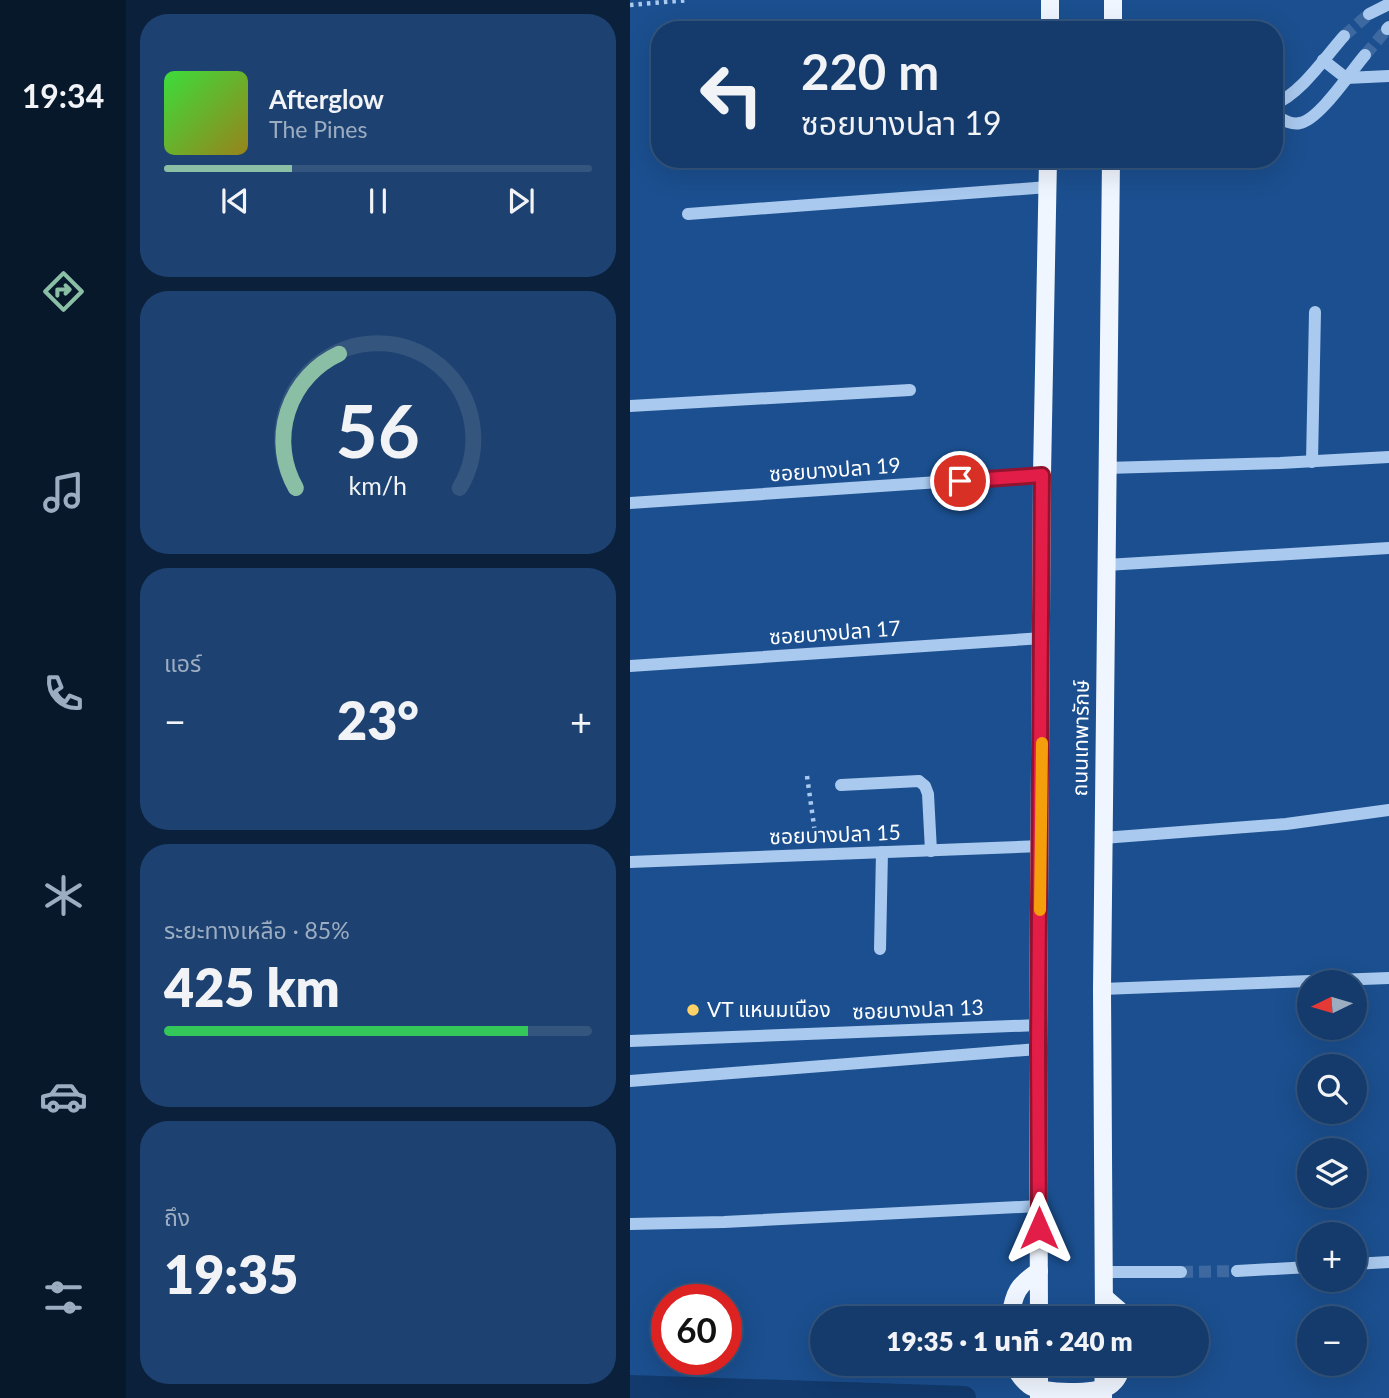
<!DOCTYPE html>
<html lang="th">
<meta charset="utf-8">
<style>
body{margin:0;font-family:Lato,"Noto Sans Thai",sans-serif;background:#1d4271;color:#f1f3f6;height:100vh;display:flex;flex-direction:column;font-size:26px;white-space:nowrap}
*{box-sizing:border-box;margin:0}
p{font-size:23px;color:#9dadc1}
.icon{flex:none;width:38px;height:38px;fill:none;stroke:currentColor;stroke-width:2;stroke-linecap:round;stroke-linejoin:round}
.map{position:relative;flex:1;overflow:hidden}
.details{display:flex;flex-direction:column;gap:14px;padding:14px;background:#0b203b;width:504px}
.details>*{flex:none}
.top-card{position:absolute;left:21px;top:21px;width:632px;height:147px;border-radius:28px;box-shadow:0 7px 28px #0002,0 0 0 2px #33557e;background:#143b6b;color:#f1f3f6;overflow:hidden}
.needle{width:46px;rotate:265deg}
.fabs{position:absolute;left:667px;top:970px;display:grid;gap:14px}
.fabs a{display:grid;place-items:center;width:70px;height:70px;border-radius:50%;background:#143b6b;box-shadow:0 7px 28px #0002,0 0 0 2px #33557e;font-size:35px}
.speed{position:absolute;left:21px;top:1284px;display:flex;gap:14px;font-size:35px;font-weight:700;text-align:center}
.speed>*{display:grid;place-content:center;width:91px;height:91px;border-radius:50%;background:#143b6b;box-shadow:0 7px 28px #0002,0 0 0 2px #33557e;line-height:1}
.speed .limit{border:10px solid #d22;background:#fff;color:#111}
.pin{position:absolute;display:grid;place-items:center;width:60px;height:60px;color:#fff;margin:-30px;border:4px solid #fff;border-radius:50%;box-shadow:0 2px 7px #0007}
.me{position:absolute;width:77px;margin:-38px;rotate:0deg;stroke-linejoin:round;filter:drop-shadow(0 0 5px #0008)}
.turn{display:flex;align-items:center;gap:24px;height:147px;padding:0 35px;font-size:32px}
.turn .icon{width:91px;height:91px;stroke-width:2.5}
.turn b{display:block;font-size:49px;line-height:60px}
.big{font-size:52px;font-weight:800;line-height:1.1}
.details .tile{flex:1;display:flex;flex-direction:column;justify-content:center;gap:10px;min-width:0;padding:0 24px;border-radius:28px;background:#1d4271}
.details .dial{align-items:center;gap:0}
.dial svg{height:182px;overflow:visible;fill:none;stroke:#33557e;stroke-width:7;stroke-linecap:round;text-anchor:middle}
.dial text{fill:#f1f3f6;stroke:none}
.song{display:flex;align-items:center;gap:21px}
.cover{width:84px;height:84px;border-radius:10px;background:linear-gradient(135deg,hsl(120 70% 55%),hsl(50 70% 35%))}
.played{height:7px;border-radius:4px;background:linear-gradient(90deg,#8abfa5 30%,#33557e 30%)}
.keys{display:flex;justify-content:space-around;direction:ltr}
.heat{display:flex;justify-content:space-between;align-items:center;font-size:38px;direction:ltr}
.charge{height:10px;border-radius:5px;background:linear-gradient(90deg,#34c759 85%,#33557e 0)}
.trip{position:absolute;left:180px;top:1306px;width:399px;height:70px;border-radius:35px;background:#143b6b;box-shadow:0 7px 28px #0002,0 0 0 2px #33557e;font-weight:800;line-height:70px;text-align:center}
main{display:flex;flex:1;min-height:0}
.tab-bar{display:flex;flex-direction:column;width:126px;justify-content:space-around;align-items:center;background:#08182b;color:#9dadc1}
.tab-bar .icon{width:49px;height:49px}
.tab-bar .on{color:#8abfa5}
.tab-bar b{font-size:32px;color:#f1f3f6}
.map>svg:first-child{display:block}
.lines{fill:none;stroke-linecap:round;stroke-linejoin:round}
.canal{stroke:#123a6d;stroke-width:24}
.minor-tunnel{stroke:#3d69a0;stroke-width:12;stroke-dasharray:12 6;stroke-linecap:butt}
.path{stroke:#a9c9ee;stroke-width:4.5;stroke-dasharray:3.5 5;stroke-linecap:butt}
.minor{stroke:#a9c9ee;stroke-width:12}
.major{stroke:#f0f6ff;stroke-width:18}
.route-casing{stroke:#92132f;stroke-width:18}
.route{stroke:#e11d48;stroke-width:12}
.slow{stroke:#f59e0b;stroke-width:12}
.poi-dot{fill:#ffd166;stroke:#1b4f8f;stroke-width:2.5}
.labels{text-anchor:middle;stroke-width:7;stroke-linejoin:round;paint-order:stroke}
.street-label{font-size:21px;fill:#fff;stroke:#1b4f8f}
.poi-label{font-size:21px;fill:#fff;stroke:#1b4f8f;text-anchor:start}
</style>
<main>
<nav class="tab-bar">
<b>19:34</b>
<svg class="icon on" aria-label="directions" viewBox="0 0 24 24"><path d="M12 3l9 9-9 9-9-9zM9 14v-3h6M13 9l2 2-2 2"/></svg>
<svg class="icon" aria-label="music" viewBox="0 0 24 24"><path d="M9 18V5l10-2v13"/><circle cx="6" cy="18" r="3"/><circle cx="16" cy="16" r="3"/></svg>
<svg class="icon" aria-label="phone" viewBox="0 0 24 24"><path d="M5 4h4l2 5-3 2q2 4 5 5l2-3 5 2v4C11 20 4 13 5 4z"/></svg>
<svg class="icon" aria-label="climate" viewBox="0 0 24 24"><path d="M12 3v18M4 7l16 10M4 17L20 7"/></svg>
<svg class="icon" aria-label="car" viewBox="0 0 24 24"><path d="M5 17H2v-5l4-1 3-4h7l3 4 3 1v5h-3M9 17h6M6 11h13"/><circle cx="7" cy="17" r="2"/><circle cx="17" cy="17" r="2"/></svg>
<svg class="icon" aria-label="filters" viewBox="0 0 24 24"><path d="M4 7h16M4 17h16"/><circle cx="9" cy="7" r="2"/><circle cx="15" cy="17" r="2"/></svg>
</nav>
<section class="details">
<div class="tile">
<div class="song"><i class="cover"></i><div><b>Afterglow</b><p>The Pines</p></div></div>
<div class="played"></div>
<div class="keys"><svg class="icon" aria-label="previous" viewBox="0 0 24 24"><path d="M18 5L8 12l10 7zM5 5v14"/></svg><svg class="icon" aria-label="pause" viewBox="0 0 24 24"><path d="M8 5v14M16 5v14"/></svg><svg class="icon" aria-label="next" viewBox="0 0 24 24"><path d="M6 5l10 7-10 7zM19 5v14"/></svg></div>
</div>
<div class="tile dial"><svg viewBox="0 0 100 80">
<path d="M14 69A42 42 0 1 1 86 69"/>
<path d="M14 69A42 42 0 0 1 33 10" stroke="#8abfa5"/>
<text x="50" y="56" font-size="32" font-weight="700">56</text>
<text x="50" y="72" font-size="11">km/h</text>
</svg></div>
<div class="tile"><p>แอร์</p>
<div class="heat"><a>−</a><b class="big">23°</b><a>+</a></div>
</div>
<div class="tile"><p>ระยะทางเหลือ · 85%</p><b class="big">425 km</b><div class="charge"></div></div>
<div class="tile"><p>ถึง</p><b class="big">19:35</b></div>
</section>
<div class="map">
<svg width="759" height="1398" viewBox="0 0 759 1398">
<rect width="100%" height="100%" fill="#1b4f8f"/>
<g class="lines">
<polyline class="canal" points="0,1387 334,1398"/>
<g class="minor-tunnel">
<polyline points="714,36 739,14"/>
<polyline points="735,55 757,29"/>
<polyline points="551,1272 607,1271"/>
</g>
<g class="path">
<polyline points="0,5 59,0"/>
<polyline points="177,776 186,840"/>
</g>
<g class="minor">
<polyline points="739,14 759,4"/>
<polyline points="757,29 759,27"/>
<polyline points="693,60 716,78 759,76"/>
<path d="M644,104c26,-9 52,-48 70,-68"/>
<path d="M644,115c8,4 16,10 26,8 19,-3 52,-53 65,-68"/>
<polyline points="58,214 418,187"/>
<polyline points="0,406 280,390"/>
<polyline points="682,462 685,312"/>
<polyline points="476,468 650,463 759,457"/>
<polyline points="0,503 412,475"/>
<polyline points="476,565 759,548"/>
<polyline points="0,666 413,638"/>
<polyline points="211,785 289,781 295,786 298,794 301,851"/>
<polyline points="473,838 656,824 759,810"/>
<polyline points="0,862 411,846"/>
<polyline points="250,949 252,852"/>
<polyline points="472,989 759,978"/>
<polyline points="0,1041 409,1025"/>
<polyline points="0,1081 408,1049"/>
<polyline points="0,1224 94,1222 409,1206"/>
<polyline points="724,1264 759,1262"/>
<polyline points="607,1271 679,1267"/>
<polyline points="474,1272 551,1272"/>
</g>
<g class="major">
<polyline points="420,30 420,0"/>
<polyline points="483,30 483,0"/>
<polyline points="474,1297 489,1310 491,1318"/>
<path d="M380,1318c4,-26 8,-33 29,-47"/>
<polyline points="409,1318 408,1049 412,475 418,159"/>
<polyline points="474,1318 472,989 481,159"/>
<path d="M383,1363c4,9 8,16 16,22 13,9 66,9 80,1 9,-6 11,-13 13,-23"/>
<polyline points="409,1398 409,1363"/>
<polyline points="473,1398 474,1363"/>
</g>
</g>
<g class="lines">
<defs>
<polyline id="route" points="330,481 412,475 408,1049 409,1228"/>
</defs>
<use href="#route" class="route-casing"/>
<use href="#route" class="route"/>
<polyline class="slow" points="410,910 412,743"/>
</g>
<circle class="poi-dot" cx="63" cy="1010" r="7"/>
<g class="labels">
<g class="street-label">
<text transform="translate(205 470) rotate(-4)" y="7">ซอยบางปลา 19</text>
<text transform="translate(205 633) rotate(-4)" y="7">ซอยบางปลา 17</text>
<text transform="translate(451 738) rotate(-89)" y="7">ถนนเทพารักษ์</text>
<text transform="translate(205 835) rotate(-2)" y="7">ซอยบางปลา 15</text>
<text transform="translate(288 1010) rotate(-2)" y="7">ซอยบางปลา 13</text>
</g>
<g class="poi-label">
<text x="77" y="1017">VT แหนมเนือง</text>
</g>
</g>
</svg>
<div class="fabs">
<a><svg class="needle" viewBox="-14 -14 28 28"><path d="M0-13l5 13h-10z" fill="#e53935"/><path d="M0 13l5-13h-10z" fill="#9dadc1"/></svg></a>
<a><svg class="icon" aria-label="search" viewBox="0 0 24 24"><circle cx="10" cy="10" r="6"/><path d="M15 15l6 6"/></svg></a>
<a><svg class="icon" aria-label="layers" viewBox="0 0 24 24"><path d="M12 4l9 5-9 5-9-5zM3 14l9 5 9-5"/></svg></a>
<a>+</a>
<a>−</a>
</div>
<div class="speed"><div class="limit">60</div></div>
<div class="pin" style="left:330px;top:481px;background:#d93025"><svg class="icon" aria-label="arrive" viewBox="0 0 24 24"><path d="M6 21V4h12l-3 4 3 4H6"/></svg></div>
<svg class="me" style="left:409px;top:1228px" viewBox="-20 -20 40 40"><path d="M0-17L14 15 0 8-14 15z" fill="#e11d48" stroke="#fff" stroke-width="4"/></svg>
<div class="trip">19:35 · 1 นาที · 240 m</div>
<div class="top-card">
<div class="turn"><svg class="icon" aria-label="left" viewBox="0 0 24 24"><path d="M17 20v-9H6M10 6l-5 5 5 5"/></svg><div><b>220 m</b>ซอยบางปลา 19</div></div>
</div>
</div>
</main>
